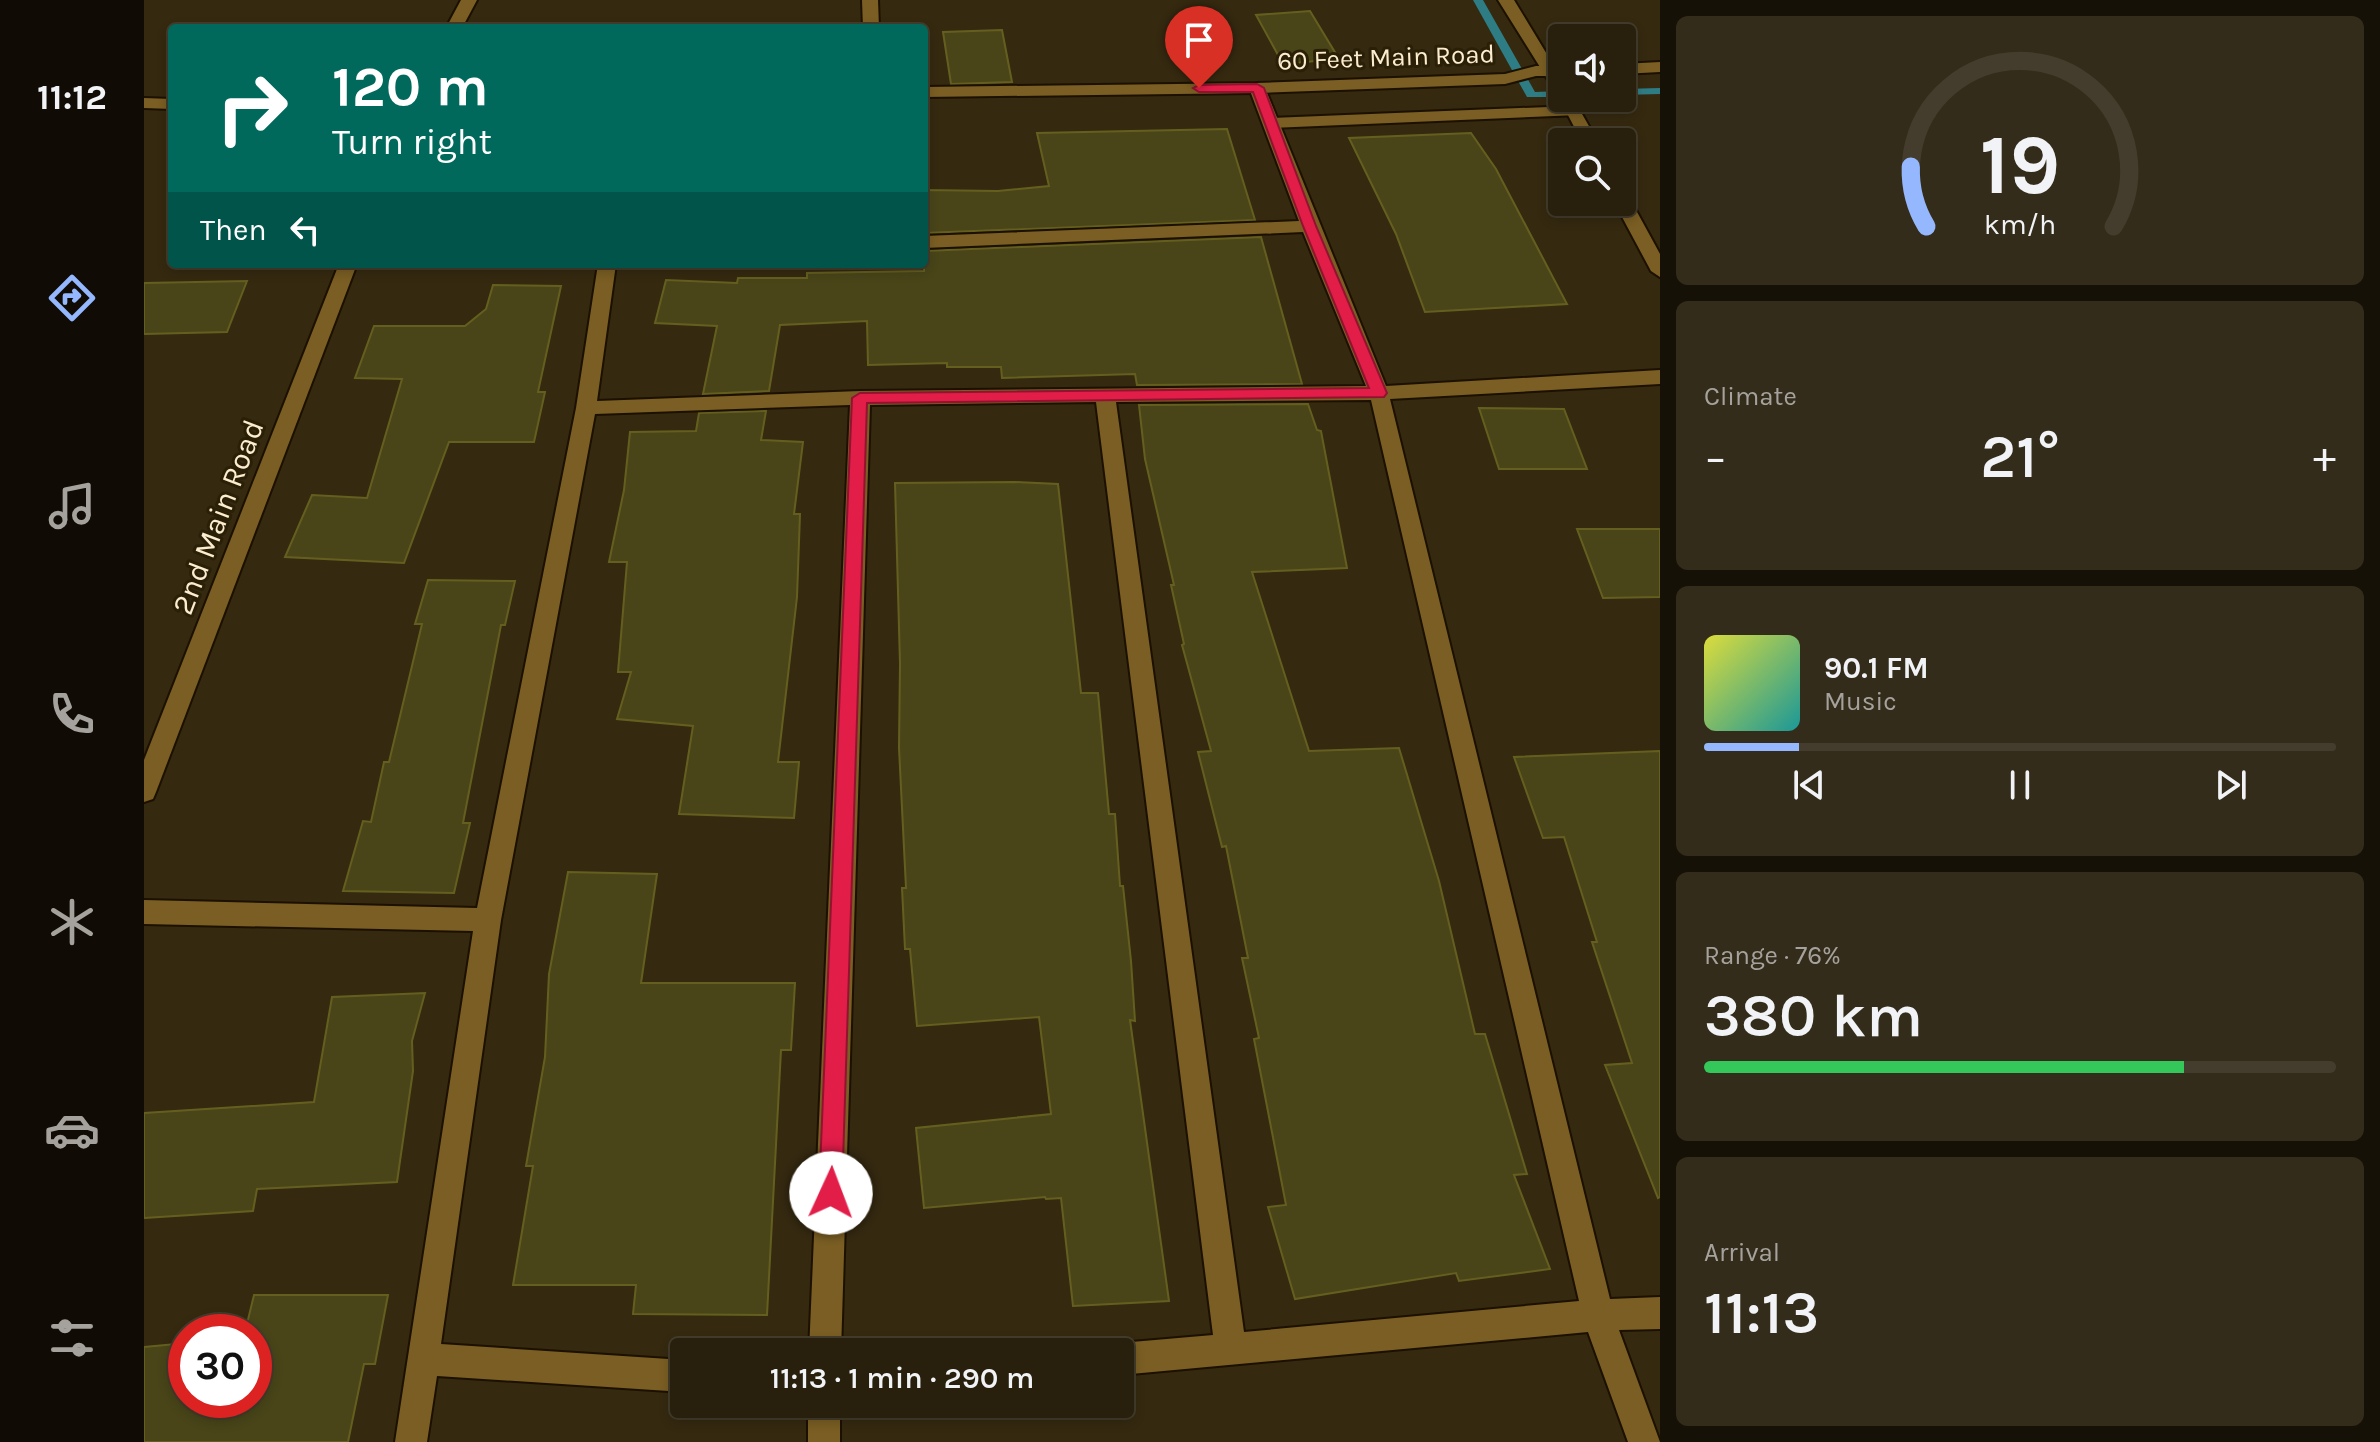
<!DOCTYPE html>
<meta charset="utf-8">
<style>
body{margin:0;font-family:Karla,sans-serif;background:#342c1a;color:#f1f3f6;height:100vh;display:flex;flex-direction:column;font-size:30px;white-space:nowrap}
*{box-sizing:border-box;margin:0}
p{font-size:26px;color:#a5a29d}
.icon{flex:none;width:44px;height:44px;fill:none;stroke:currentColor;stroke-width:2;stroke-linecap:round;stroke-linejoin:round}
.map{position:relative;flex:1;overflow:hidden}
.panel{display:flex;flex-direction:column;gap:16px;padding:16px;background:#161107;width:720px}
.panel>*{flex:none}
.banner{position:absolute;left:24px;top:24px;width:760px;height:244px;border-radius:8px;box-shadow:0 4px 12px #0003,0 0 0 2px #443d2d;background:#00695c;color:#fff;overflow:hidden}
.tools{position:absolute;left:1404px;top:24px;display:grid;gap:16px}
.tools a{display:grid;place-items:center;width:88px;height:88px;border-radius:8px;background:#281f0c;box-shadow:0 4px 12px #0003,0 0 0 2px #443d2d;font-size:40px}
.speed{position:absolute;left:24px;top:1314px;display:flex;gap:16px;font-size:40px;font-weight:700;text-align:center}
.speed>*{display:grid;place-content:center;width:104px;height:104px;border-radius:50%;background:#281f0c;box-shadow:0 4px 12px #0003,0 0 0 2px #443d2d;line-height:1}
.speed .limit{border:12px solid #d22;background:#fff;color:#111}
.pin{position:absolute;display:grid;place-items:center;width:68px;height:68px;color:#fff;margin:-82px -34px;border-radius:50% 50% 50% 0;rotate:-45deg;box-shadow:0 0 8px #0007}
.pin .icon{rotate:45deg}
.me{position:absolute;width:88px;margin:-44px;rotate:2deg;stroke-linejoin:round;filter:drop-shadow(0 0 6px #0008)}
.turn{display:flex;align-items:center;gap:28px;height:168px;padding:0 32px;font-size:36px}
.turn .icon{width:104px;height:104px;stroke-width:2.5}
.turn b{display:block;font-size:56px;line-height:68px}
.then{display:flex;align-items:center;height:76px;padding:0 32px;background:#0003;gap:16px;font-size:30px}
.big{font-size:60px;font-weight:600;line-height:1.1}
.panel .card{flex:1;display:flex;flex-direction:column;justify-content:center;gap:12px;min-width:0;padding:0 28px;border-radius:12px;background:#342c1a}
.panel .dial{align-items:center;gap:0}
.dial svg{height:208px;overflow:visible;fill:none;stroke:#443d2d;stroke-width:7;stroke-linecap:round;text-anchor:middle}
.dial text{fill:#f1f3f6;stroke:none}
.song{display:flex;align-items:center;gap:24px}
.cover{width:96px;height:96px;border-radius:12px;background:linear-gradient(135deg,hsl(60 70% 55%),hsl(180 70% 35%))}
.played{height:8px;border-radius:4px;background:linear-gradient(90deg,#94b7fd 15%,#443d2d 15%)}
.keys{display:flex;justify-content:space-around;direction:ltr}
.heat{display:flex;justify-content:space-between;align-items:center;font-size:44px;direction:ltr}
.charge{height:12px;border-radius:6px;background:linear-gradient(90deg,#34c759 76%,#443d2d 0)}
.trip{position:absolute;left:526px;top:1338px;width:464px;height:80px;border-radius:8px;background:#281f0c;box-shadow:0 4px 12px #0003,0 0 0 2px #443d2d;font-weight:600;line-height:80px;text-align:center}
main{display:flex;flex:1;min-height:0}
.menu{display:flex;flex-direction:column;width:144px;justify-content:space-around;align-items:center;background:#100c05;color:#a5a29d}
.menu .icon{width:56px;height:56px}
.menu .on{color:#94b7fd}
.menu b{font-size:36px;color:#f1f3f6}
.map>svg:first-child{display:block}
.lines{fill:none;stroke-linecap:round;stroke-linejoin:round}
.stream{fill:#2f7d84;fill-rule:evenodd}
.building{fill:#494519;stroke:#655f1f;stroke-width:2}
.service-casing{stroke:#1c1100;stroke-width:4}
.minor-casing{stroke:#1c1100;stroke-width:4}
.tertiary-casing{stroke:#1c1100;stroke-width:4}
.service{fill:#7a5e23;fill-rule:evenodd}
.minor{fill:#7a5e23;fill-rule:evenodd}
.tertiary{fill:#7a5e23;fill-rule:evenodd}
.route{fill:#e11d48;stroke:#92132f;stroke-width:2}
.labels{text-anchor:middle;stroke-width:6;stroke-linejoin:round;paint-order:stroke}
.far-street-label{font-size:26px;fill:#fcedcf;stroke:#2a1f07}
.street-label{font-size:30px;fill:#fcedcf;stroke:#2a1f07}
</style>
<main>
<nav class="menu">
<b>11:12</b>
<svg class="icon on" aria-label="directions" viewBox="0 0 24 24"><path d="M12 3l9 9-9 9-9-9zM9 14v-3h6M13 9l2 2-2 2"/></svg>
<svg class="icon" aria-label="music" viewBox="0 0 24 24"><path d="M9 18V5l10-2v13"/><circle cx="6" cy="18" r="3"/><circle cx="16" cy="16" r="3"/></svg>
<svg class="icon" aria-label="phone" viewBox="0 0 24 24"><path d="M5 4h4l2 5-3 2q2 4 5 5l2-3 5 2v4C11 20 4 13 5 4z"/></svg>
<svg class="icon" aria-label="climate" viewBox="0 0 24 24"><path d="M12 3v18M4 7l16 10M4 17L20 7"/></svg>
<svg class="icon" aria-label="car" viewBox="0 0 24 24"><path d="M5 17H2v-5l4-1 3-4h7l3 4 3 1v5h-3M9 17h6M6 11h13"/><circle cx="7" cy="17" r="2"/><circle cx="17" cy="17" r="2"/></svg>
<svg class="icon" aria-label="filters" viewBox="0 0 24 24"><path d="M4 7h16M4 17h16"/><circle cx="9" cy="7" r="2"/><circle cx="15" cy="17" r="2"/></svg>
</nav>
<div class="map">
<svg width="1516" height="1442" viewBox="0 0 1516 1442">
<rect width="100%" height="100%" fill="#352910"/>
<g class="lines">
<g class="stream">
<polygon points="1329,0 1339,0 1391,92 1418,91 1418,97 1383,97"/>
<polygon points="1516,88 1516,94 1478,95 1478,89"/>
</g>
</g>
<g class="building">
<polygon points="1166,11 1195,59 1139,64 1112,15"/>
<polygon points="858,30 868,82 807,84 799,32"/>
<polygon points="1083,129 1111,220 780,233 780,190 854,191 905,186 893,133"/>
<polygon points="1327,133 1352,169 1423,304 1281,312 1252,234 1205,138"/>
<polygon points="1117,237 1158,384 993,385 991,374 858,378 857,367 803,367 803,363 724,365 723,321 636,325 625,391 559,394 573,326 511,323 522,280 593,283 594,278 663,278 663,273 780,271 780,251"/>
<polygon points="103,281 83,332 0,334 0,283"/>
<polygon points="349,285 417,286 394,392 401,392 390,442 305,442 260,563 141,557 168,495 223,498 258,379 211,378 230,326 321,326 342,309"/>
<polygon points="1164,404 1173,430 1177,431 1203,568 1108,572 1165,751 1255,748 1295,881 1331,1034 1341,1034 1383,1174 1370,1175 1406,1269 1315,1281 1312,1273 1151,1299 1124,1207 1142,1205 1110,1039 1115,1038 1098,958 1104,958 1082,846 1078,847 1054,752 1067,751 1038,645 1040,644 1027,585 1030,585 1001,459 995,405"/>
<polygon points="1335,408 1420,409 1443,469 1355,469"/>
<polygon points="622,411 617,440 659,442 650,514 656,514 653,597 634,762 655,762 650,818 535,814 549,726 473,719 487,672 474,672 483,562 465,562 480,490 486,432 552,431 555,413"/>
<polygon points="871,482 914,484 937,693 954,693 965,814 971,814 976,886 979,886 987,961 991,1021 986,1020 1025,1301 929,1306 917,1198 902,1199 901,1197 780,1208 772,1128 907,1114 895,1017 773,1026 766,949 761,949 758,888 762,888 755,748 756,664 751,483"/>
<polygon points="1433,529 1516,529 1516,597 1459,598"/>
<polygon points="284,580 371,581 361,625 357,625 319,823 326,823 310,893 199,891 219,821 227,822 240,762 245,762 278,624 271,624"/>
<polygon points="1516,751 1516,1197 1514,1198 1461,1065 1488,1063 1448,942 1453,942 1420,837 1399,838 1370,757"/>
<polygon points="424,872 513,874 497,983 651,983 647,1050 637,1050 623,1315 489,1314 492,1285 369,1285 389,1166 382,1166 401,1057 405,974"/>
<polygon points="281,993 268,1041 269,1071 253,1182 113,1189 109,1211 0,1218 0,1113 170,1102 188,997"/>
<polygon points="110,1295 244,1295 231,1364 220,1364 204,1442 0,1442 0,1347 42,1343 42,1400 110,1400 110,1332 101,1332"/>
</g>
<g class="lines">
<defs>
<polygon id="service" points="1429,106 1437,111 1435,115 1127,128 1119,123 1127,118"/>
<g id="minor">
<polygon points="317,0 333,0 318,28 302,28"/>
<polygon points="718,0 734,0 735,28 719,28"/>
<polygon points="1354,0 1370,0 1418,79 1418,98 1429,98 1454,142 1438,142 1414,96"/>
<path d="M1113,83l8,5 121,298 274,-16v14l-270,15 220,900 50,-2v32l-41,1 41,112h-32l-40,-110 -468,43v-23h-13l2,-4 11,-5 93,-8 -117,-933 -226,3 -29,947h-32l41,-947 -255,9 -94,506 -60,424 243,16v32l-247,-16 -10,66h-32l78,-511 -329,-7v-24l333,8 99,-500 22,-144h18l-19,137 263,-10 506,-5 -63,-154 -379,16v-12l375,-15 -50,-133zM1227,400l208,901 -335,31 -128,-930z"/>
<polygon points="0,98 28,99 28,109 0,108"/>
<polygon points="1478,196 1487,201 1516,254 1516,277 1507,271 1470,202 1478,202"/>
<rect x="664" y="1404" width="32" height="38"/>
</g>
<g id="tertiary">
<polygon points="1516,62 1516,72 1478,74 1478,64"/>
<polygon points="1392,66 1418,66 1418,76 1392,76 1361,84 1113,93 780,97 780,87 1113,83 1361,74"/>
<polygon points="195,264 213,264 12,792 9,799 0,802 0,760"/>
</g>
</defs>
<use href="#service" class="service-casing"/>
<use href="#minor" class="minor-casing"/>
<use href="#tertiary" class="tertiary-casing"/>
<use href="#service" class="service"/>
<use href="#minor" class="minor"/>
<use href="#tertiary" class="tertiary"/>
</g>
<polygon class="route" points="1113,84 1120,88 1172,226 1243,393 1240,397 723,403 698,1193 695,1201 687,1204 679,1201 675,1193 708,398 716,393 1225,388 1159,226 1109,92 1055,92 1049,88 1055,85"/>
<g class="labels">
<g class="far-street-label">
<text transform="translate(1242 57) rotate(-2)" y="9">60 Feet Main Road</text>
</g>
<g class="street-label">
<text transform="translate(74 517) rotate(-69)" y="10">2nd Main Road</text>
</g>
</g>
</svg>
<div class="tools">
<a><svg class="icon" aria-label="sound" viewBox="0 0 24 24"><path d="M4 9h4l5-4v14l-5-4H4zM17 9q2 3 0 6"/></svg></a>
<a><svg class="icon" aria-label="search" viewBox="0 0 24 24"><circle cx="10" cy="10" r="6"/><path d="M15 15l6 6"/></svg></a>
</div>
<div class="speed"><div class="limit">30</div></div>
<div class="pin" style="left:1055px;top:88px;background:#d93025"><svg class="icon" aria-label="arrive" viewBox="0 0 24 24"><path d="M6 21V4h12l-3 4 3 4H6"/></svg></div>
<svg class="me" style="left:687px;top:1193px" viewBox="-20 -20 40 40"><circle r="19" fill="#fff"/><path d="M0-13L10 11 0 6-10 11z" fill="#e11d48"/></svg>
<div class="trip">11:13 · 1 min · 290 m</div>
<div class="banner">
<div class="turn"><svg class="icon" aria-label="right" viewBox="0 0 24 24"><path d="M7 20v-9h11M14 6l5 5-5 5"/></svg><div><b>120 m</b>Turn right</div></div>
<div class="then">Then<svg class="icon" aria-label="left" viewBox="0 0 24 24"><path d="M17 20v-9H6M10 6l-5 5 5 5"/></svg></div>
</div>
</div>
<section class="panel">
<div class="card dial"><svg viewBox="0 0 100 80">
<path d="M14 69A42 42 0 1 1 86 69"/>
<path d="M14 69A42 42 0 0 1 8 46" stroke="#94b7fd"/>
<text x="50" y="56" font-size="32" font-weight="700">19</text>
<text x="50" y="72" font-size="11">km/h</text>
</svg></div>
<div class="card"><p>Climate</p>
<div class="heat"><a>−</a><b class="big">21°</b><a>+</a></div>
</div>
<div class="card">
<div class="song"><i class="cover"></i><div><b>90.1 FM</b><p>Music</p></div></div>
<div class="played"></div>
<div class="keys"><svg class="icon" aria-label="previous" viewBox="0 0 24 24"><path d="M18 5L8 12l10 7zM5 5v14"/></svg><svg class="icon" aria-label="pause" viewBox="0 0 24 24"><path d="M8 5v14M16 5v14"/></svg><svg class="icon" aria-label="next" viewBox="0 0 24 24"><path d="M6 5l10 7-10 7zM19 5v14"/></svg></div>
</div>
<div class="card"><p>Range · 76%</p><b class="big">380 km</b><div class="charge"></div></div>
<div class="card"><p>Arrival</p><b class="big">11:13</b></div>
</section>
</main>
